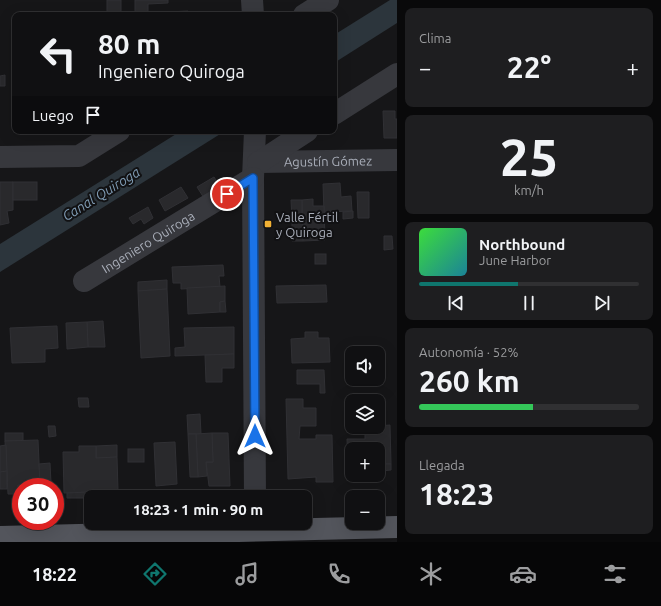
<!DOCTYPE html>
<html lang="es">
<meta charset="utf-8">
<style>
body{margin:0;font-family:Ubuntu,sans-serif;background:#1e1e20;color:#f1f3f6;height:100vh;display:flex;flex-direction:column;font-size:15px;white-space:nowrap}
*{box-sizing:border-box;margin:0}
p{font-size:13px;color:#9c9d9f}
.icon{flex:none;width:22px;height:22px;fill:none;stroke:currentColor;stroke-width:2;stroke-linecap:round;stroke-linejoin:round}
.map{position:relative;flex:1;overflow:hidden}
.side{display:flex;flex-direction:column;gap:8px;padding:8px;background:#09090a;width:264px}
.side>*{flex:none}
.top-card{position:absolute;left:12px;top:12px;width:325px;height:122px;border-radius:8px;box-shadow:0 4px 16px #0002,0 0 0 1px #303032;background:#101012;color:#f1f3f6;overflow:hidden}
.controls{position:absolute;left:345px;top:346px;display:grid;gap:8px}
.controls a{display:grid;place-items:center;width:40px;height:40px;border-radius:8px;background:#101012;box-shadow:0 4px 16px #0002,0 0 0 1px #303032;font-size:20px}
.speed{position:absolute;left:12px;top:478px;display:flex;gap:8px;font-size:20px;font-weight:700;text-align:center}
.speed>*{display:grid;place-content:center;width:52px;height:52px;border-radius:50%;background:#101012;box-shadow:0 4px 16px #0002,0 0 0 1px #303032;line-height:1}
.speed .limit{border:6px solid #d22;background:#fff;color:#111}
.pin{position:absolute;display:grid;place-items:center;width:34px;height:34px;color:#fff;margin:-17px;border:2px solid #fff;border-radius:50%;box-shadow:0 1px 4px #0007}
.me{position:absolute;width:44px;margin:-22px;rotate:0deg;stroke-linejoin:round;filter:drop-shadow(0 0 3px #0008)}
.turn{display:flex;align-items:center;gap:14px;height:84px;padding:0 20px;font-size:18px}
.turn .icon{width:52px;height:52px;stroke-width:2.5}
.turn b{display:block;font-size:28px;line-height:34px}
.then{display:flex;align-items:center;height:38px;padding:0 20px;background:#0003;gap:8px;font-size:15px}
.big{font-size:30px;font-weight:700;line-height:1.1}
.side .tile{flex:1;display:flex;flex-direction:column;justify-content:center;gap:6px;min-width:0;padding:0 14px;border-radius:8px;background:#1e1e20}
.side .dial{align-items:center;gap:0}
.dial b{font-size:52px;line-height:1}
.song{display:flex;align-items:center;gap:12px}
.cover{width:48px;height:48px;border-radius:6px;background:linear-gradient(135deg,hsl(120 70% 55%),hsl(190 70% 35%))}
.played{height:4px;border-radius:2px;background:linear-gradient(90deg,#0f766e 45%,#303032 45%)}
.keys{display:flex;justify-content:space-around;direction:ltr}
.heat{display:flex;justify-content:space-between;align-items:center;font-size:22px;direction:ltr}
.charge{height:6px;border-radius:3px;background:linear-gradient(90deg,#34c759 52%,#303032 0)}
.trip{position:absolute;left:84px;top:490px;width:228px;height:40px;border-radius:8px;background:#101012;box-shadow:0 4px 16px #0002,0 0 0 1px #303032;font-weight:700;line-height:40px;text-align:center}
.dock{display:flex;height:64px;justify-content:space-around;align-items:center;background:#060607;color:#9c9d9f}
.dock .icon{width:28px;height:28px}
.dock .active{color:#0f766e}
.dock b{font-size:18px;color:#f1f3f6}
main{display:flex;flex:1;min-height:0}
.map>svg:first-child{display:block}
.water{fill:#2c353c}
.building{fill:#29292c;stroke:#303034;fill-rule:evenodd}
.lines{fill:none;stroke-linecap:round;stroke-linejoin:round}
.minor{stroke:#37383d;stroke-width:22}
.major{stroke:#53555c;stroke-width:22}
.route-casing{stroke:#114b97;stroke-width:10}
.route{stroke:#1a73e8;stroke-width:7}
.poi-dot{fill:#f2b134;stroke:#111113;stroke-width:1.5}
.labels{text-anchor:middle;stroke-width:4;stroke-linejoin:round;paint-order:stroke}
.street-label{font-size:13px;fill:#a8adb8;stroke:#111113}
.poi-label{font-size:13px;fill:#a8adb8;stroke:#111113;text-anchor:start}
.water-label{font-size:14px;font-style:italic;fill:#7f9bb3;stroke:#111113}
</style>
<main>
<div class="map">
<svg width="397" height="542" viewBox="0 0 397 542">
<rect width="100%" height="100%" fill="#161618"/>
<g class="water">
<polygon points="390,0 397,0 397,23 334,63 334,35"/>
<polygon points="181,131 225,131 0,272 0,244"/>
</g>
<g class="building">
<rect x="107" y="0" width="14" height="15"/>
<polygon points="135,0 168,0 168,3 148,4 148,12 135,12"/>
<polygon points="188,11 188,15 168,15 168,12"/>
<rect x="135" y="12" width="33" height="3"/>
<polygon points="5,75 5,86 0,86 0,76"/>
<polygon points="383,111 395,111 395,119 397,119 397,138 384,138"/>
<polygon points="214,177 221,188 204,198 197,187"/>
<polygon points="0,182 13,182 13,210 7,211 9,223 0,225"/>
<rect x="13" y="182" width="24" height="18"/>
<polygon points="340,183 341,197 351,196 352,211 324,212 323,184"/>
<polygon points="181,187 188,198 165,211 159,200"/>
<polygon points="357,192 369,192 369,218 358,218"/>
<polygon points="313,199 313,206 324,206 325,240 303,241 302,200"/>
<polygon points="291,200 302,200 302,219 292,219"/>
<polygon points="148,207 153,218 144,224 141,219 133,224 129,218"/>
<polygon points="353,211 353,218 343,219 343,212"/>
<polygon points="292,219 302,219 303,241 292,241"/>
<polygon points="384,236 392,236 393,249 384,250"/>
<rect x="315" y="254" width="11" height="10"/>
<polygon points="223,265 224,276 219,276 220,287 181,289 181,283 173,283 172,267"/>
<polygon points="167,280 167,289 138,291 138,282"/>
<polygon points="326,285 327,302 277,303 276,286"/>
<polygon points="225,286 225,301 220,302 220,312 188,314 187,288"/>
<polygon points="167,289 170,356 141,358 138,291"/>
<polygon points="225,301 226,312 220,312 220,302"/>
<polygon points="103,321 105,347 88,347 87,322"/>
<polygon points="87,322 88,347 67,349 66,323"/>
<polygon points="57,326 58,348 45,349 45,362 12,363 10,328"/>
<polygon points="234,327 234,354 175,356 175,348 185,347 184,328"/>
<polygon points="305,332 318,332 318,338 329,338 330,362 292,363 291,339 305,338"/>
<polygon points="234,354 234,368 222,368 222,382 206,382 205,355"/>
<polygon points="297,370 324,370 325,393 320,393 320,384 297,384"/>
<polygon points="78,398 88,398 89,407 79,407"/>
<polygon points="286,399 303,399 303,408 316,408 316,426 300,426 299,439 316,439 316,435 332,435 333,482 316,482 316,477 288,479"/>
<polygon points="200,414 201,434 188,434 187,415"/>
<path d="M390,425l1,39h-11l1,13h-15v3l-17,1 -2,-42h18v-12zM352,449h26v26h-26z"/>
<polygon points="48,426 55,426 56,436 49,437"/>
<rect x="5" y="433" width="18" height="8"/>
<polygon points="212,433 228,433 230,486 209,486 206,462 213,462"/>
<polygon points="212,433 213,462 206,462 207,476 198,477 196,434"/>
<polygon points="188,434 196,434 198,477 190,477"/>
<polygon points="38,440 40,484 18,485 18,494 8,494 5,441"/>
<polygon points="175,442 177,484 156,486 154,443"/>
<polygon points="6,445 7,471 0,472 0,446"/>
<polygon points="117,445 117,457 96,458 96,446"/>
<polygon points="79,446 96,446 96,458 117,457 118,491 64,493 63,452 79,452"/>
<rect x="128" y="449" width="16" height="13"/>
<polygon points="50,463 51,483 40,484 39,464"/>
<polygon points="380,464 391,464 391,470 381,471"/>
<polygon points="7,471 7,489 0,489 0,472"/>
<polygon points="30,484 30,487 21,487 21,494 18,494 18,485"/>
<polygon points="88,492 88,498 67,498 67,493"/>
</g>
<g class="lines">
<g class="minor">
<polyline points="252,0 253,15"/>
<polyline points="304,15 328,0"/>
<polyline points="334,114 397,74"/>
<polyline points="255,131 253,178 255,497"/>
<polyline points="0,157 79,156 119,131"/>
<path id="s1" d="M258,162l139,-2"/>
<polyline points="258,163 307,131"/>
<path id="s2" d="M84,281l169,-103"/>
</g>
<polyline class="major" points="0,537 397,527"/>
</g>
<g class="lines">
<defs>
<polyline id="route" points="227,194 253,178 255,436"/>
</defs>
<use href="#route" class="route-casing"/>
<use href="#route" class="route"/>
</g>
<rect class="poi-dot" x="264" y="220" width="8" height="8" rx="2"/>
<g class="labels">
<g class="street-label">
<text dy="5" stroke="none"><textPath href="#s1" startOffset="70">Agustín Gómez</textPath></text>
<text dy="5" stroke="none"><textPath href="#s2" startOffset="75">Ingeniero Quiroga</textPath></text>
</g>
<g class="poi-label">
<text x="276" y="222">Valle Fértil<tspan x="276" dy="15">y Quiroga</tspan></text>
</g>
<g class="water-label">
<text transform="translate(101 194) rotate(-32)" y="5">Canal Quiroga</text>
</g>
</g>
</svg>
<div class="controls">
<a><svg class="icon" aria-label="sound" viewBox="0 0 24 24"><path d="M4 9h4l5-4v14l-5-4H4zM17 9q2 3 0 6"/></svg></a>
<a><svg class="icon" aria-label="layers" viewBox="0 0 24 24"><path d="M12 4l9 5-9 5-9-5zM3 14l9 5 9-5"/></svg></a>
<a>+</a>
<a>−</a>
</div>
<div class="speed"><div class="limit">30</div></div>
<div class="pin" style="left:227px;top:194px;background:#d93025"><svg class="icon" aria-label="arrive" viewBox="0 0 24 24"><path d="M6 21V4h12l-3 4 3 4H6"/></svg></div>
<svg class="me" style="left:255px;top:436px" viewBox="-20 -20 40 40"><path d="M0-17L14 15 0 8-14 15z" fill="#1a73e8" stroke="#fff" stroke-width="4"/></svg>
<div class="trip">18:23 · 1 min · 90 m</div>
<div class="top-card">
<div class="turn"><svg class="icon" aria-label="left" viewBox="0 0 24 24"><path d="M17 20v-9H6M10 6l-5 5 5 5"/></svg><div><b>80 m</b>Ingeniero Quiroga</div></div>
<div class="then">Luego<svg class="icon" aria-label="arrive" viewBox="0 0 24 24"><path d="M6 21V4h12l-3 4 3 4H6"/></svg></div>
</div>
</div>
<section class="side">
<div class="tile"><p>Clima</p>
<div class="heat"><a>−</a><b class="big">22°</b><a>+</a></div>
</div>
<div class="tile dial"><b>25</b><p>km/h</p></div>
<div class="tile">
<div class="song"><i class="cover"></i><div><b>Northbound</b><p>June Harbor</p></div></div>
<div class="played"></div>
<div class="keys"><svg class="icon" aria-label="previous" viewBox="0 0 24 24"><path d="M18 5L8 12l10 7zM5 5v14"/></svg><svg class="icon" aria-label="pause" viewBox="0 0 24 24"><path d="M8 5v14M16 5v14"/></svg><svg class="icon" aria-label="next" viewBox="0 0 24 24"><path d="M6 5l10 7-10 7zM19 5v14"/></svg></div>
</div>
<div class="tile"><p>Autonomía · 52%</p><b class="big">260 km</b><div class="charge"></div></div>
<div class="tile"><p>Llegada</p><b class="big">18:23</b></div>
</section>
</main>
<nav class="dock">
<b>18:22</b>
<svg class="icon active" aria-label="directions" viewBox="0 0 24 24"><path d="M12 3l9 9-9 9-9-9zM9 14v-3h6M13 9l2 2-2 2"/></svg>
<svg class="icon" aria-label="music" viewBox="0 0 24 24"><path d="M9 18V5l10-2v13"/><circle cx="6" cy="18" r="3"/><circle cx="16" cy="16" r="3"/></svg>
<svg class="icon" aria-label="phone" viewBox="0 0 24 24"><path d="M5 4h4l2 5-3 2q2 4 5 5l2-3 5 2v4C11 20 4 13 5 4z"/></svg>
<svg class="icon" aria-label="climate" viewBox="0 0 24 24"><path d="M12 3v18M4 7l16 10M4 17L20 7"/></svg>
<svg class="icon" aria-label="car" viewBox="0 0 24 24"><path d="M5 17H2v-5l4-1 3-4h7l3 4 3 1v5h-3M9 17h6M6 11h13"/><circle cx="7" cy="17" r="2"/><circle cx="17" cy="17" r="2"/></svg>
<svg class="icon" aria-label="filters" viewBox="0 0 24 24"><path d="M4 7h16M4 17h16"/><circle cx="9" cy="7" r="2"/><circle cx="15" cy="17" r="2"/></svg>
</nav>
